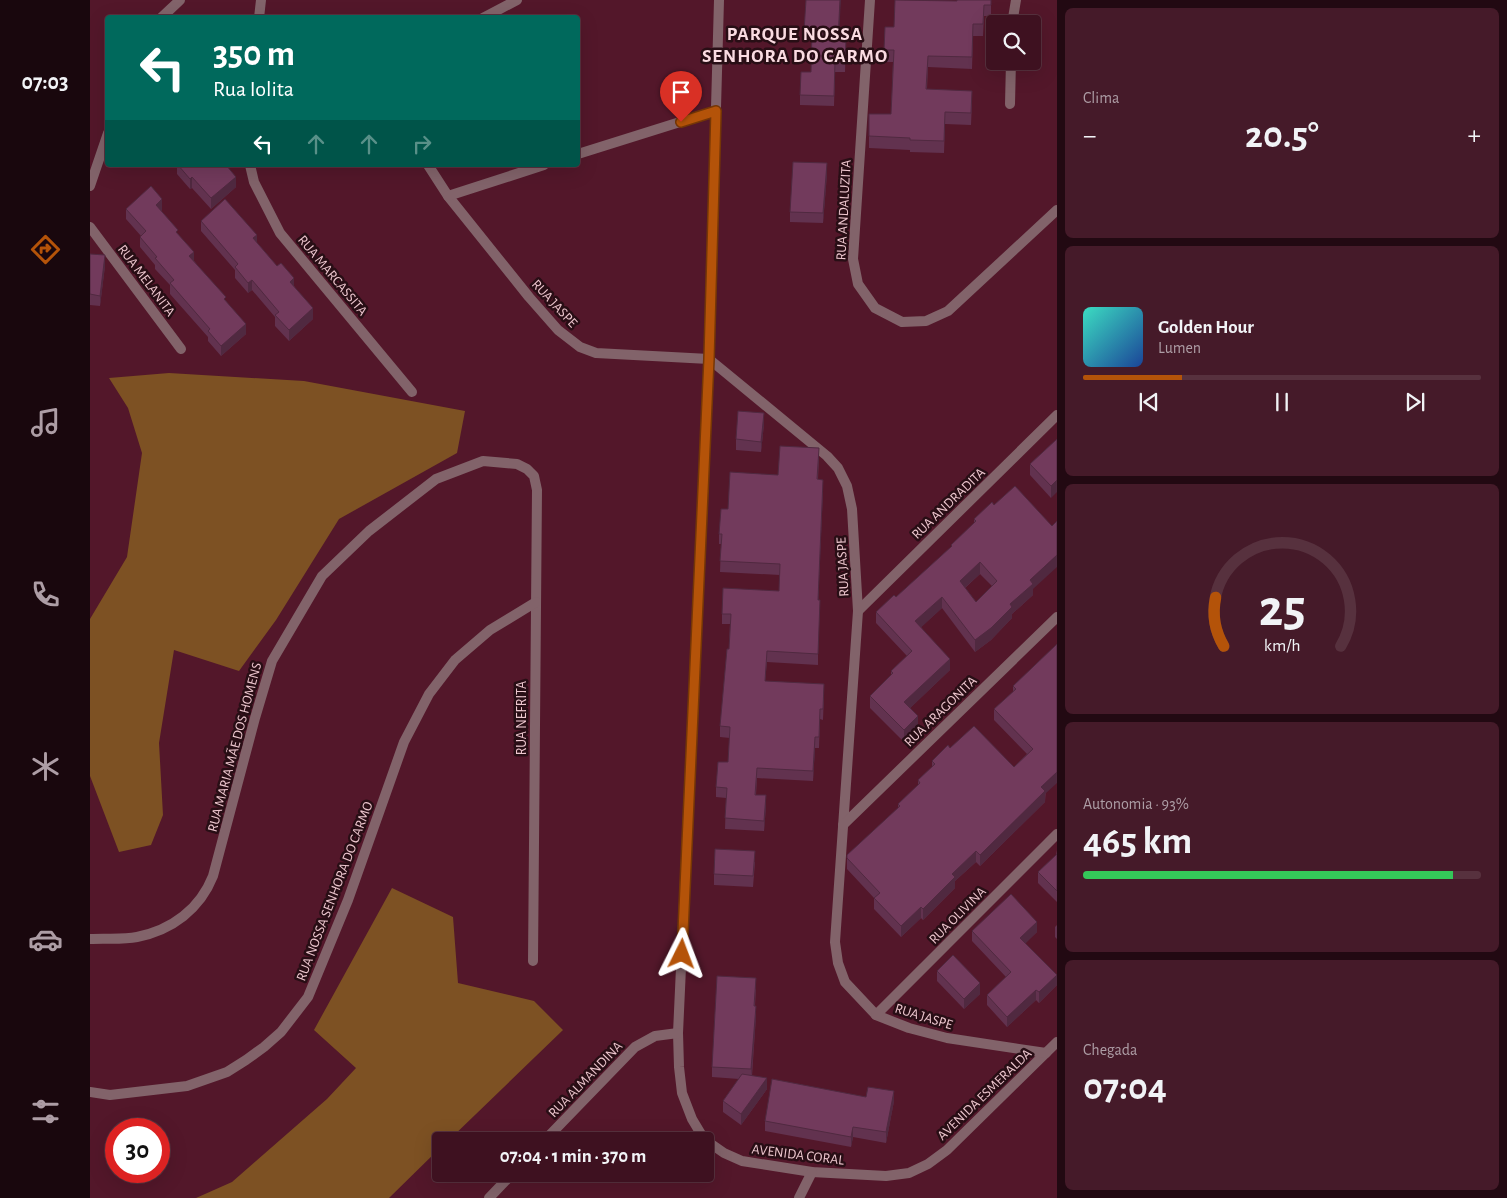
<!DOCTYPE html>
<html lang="pt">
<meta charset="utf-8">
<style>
body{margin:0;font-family:"Alegreya Sans",sans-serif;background:#451a29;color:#f1f3f6;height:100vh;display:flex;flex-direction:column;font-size:19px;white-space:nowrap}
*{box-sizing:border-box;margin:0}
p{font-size:16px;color:#ad9da5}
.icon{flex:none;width:28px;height:28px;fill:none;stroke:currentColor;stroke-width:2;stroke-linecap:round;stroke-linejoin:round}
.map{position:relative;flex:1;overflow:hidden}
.details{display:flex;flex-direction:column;gap:8px;padding:8px;background:#220912;width:450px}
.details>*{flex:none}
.hud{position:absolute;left:15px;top:15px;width:475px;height:152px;border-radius:5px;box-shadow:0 5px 20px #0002,0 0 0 1px #57313e;background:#00695c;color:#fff;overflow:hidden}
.buttons{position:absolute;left:896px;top:15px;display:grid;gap:10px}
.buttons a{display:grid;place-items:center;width:55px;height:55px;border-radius:5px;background:#3e1120;box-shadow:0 5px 20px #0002,0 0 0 1px #57313e;font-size:25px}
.speed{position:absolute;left:15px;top:1118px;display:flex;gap:10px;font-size:25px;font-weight:700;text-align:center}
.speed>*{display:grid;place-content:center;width:65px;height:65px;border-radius:50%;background:#3e1120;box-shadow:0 5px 20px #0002,0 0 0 1px #57313e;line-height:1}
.speed .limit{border:8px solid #d22;background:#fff;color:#111}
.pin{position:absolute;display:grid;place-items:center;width:42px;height:42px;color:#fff;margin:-51px -21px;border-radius:50% 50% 50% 0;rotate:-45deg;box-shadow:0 0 5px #0007}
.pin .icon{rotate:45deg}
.me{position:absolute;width:55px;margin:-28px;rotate:3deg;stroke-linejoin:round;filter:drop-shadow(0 0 4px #0008)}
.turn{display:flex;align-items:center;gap:18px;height:105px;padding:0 25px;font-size:22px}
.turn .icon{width:65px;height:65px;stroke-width:2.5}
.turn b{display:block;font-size:35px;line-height:42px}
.lanes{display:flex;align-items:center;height:48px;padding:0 25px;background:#0003;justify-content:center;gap:25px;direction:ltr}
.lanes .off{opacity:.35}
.big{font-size:38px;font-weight:700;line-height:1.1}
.details .tile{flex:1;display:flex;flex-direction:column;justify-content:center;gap:8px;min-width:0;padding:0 18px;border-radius:8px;background:#451a29}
.details .dial{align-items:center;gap:0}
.dial svg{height:130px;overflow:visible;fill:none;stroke:#57313e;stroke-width:7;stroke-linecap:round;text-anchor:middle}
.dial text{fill:#f1f3f6;stroke:none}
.song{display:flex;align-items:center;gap:15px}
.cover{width:60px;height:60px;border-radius:8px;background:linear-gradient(135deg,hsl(170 70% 55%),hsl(220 70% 35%))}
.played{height:5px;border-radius:2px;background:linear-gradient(90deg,#b45309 25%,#57313e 25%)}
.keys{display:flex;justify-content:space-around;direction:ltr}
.heat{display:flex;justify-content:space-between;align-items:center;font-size:28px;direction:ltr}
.charge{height:8px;border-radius:4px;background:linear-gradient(90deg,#34c759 93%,#57313e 0)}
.trip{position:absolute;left:342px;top:1132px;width:282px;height:50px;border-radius:5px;background:#3e1120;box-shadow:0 5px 20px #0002,0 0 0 1px #57313e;font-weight:700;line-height:50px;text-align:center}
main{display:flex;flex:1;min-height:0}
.tab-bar{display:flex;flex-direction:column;width:90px;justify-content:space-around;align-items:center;background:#19070d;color:#ad9da5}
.tab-bar .icon{width:35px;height:35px}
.tab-bar .active{color:#b45309}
.tab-bar b{font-size:22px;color:#f1f3f6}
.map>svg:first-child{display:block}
.forest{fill:#7d5123}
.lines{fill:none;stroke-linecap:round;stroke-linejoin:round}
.minor{stroke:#82636a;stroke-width:10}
.wall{fill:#62324f;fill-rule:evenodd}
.shaded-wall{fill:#502940}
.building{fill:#723a5c;stroke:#502940;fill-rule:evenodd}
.route-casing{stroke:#753606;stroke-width:12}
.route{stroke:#b45309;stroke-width:9}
.labels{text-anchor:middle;stroke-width:5;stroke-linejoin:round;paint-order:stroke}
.street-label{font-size:14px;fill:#eec7cf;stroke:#280e15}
.district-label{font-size:19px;font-weight:bold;letter-spacing:1px;fill:#fadbe1;stroke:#280e15}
</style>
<main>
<nav class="tab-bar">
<b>07:03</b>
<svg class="icon active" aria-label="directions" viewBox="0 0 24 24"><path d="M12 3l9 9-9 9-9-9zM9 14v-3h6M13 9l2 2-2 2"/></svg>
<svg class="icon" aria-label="music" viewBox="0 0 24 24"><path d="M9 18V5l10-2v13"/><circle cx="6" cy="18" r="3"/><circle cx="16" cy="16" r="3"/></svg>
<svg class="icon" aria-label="phone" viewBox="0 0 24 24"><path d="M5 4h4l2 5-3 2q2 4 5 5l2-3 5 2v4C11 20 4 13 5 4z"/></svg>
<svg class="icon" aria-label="climate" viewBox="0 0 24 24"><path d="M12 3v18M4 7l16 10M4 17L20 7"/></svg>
<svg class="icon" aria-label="car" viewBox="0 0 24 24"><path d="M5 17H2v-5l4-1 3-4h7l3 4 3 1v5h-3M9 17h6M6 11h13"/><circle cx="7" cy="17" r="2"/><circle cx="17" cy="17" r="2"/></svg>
<svg class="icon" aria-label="filters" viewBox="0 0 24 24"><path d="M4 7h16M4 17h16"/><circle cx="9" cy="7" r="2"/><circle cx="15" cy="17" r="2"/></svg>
</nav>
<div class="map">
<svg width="967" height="1198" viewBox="0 0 967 1198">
<rect width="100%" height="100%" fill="#53172a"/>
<g class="forest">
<polygon points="79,373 214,381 375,411 367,453 249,519 186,620 149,671 84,650 69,743 73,815 61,845 29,852 0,776 0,619 37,557 52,453 38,408 19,378"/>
<polygon points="302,888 363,917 368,983 444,1001 473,1030 358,1141 351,1141 351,1147 299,1198 106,1198 142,1182 237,1099 266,1068 224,1030"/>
</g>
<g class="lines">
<g class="minor">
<polyline points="629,0 619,359 588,1033 589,1067 592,1093 602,1119 614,1139 634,1153 652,1161 722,1172 796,1176 819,1173 838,1164 857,1150 967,1042"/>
<polyline points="780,0 763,259 768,284 785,308 812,322 836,321 858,311 967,210"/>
<polyline points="71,18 90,0"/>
<polyline points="169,18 171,0"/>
<polyline points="393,18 427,0"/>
<polyline points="922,24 926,0"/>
<polyline points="920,104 921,61"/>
<polyline points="488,154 625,111"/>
<polyline points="160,165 164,182 190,233 322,392"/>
<polyline points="338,165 358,196 439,297 468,330 490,347 506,353 619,359 737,456 748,468 757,486 762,509 768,611 745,942 748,963 755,982 786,1015 819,1028 857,1038 956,1053"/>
<polyline points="0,186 18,133"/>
<polyline points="358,196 454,165"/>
<polyline points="0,227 91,349"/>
<polyline points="768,611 967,415"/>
<polyline points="753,825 967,617"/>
<path d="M0,939c15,-1 32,1 47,-2 35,-7 63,-28 76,-61l42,-158 17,-57 50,-85 47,-45 67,-52 47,-18 34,3 10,5 7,7 3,14 -4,471"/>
<polyline points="786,1015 967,834"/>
<polyline points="0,1092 20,1095 97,1086 137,1072 156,1060 174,1047 191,1032 218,997 258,900 314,742 339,694 365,660 400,630 446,602"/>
<polyline points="454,1141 545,1047 565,1036 588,1033"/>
<polyline points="399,1198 422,1174"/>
<polyline points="709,1198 722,1172"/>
</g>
</g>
<g class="wall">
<polygon points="716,0 748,39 756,39 755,72 745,72 744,106 710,105 710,95 721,72 722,41 714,41"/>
<polygon points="901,0 901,16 894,16 893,36 883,36 882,69 838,67 837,89 882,102 881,125 855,124 854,153 820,152 820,150 779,148 779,114 801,114 803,62 794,62 795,27 804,27 867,1"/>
<polygon points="87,165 136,165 146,187 121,209 102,188 100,189 87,174"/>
<polygon points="737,174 733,223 700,222 700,212"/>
<polygon points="36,209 72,210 71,211 88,234 104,261 136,301 156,334 131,356 118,341 118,337 80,294 80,285 65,269 65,265 50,247 50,237 51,236 36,219"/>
<polygon points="111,221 167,243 204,286 223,319 199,341 185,326 185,317 162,290 158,293 145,278 145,270 111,231"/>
<polygon points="0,254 15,266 10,306 0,305"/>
<polygon points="674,424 671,452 646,450 646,439"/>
<polygon points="967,439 961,498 940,475 940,464"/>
<polygon points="729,458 728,479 733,490 728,600 728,665 677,662 675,681 734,694 733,720 730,719 729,748 725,748 723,781 667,778 666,795 676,806 674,831 635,829 636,798 626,797 626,787 638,762 640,738 630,737 630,726 639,649 640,624 632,624 632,614 689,591 690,575 630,572 631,544 629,544 629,534 638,509 688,475"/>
<path d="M884,519l59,70v6l-21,19v4l-21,22 -16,12 -33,-44 -21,19 29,43 -40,38 8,19 -14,15 -34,-34v-12l21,-20v-5l16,-15 -31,-33v-11l20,-15 55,-50v-2l23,-21zM890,574l12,12 -16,16 -11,-14z"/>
<polygon points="967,644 955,802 890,866 886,862 865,881 865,888 833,920 831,918 811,937 784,909 784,898 757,869 757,855 808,809 808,804 828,785 828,780 842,767 842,761 860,748 924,767 937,754 904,720 904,709 923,692 923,686"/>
<polygon points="967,850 967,902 948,883 948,872 966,855"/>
<polygon points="665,862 663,887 624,885 624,874"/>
<polygon points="967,925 967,939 965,937 965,927"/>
<polygon points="882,931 947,932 935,943 967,985 949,1003 946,1000 917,1027 897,1005 897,995 916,977 882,941"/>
<polygon points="847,971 890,994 874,1009 847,981"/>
<polygon points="666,988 665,1006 666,1016 662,1076 677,1089 651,1125 633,1112 633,1101 649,1079 622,1077 622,1067"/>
<polygon points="776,1097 804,1101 796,1143 763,1137 761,1147 675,1131 675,1121"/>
</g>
<g class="shaded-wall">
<polygon points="750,0 751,0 748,50 748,39"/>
<polygon points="737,163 737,174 733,223 733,213"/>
<polygon points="102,177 102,188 100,189 100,179"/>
<polygon points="146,177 146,187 121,209 121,198"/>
<polygon points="72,199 72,210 66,215 66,205"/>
<polygon points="167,235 167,245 163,238"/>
<polygon points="104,252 104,262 99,256"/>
<polygon points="15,255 15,266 10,306 10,296"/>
<polygon points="204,278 204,289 200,282"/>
<polygon points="162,280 162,290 158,293 158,283"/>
<polygon points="223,308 223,319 199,341 199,330"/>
<polygon points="156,324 156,334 131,356 131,346"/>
<polygon points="674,413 674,424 671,452 671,442"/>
<polygon points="733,480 733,490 728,610 728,600"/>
<polygon points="967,480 967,492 961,498 961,486"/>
<polygon points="967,555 967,567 943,589 943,595 922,614 922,618 901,640 885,652 885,640 940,580"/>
<polygon points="890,562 890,574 870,592 870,581"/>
<polygon points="852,597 852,608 825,633 825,621"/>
<polygon points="860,659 860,670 814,714 814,702"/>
<polygon points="828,716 828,727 814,742 814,730"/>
<polygon points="725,737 725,748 723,781 723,771"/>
<polygon points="967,772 967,783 955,794 955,802 890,866 890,855 951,787"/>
<polygon points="676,795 676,806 674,831 674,821"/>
<polygon points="886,851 886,862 865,881 865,888 833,920 833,909 862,874"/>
<polygon points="831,907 831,918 811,937 811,926"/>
<polygon points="947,922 947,932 930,949 930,938"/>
<polygon points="967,975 967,985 949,1003 949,992"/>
<polygon points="890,983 890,994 874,1009 874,999"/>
<polygon points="946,990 946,1000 917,1027 917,1017"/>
<polygon points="666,1006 666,1016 661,1079 661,1069"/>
<polygon points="677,1078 677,1089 651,1125 651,1114"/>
<polygon points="804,1091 804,1101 796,1143 796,1132"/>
<polygon points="763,1127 763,1137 761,1147 761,1137"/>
</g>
<g class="building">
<polygon points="716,0 750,0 748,39 756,39 755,62 745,62 744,96 710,95 711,72 721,72 722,31 714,31"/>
<polygon points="805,0 867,1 867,0 901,0 901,5 894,5 893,24 883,24 882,57 838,56 836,89 882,91 881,113 855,112 854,141 820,140 820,138 779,136 779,114 801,114 804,50 794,50 795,27 804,27"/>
<polygon points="703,162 737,163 733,213 700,212"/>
<polygon points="88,165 136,165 146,177 121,198 102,177 100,179"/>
<polygon points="61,186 72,199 66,205 88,230 86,232 104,252 99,256 136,297 134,299 156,324 131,346 118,331 120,329 80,283 84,280 65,258 67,257 50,237 56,231 36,209"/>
<polygon points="135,199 167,235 163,238 187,266 191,263 204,278 200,282 223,308 199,330 185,315 189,312 162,280 158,283 145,267 148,264 111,221"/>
<polygon points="0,254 15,255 10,296 0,294"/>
<polygon points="648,411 674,413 671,442 646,439"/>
<polygon points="967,439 967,480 961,486 940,464"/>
<polygon points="690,446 729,448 727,479 733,480 728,600 730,600 728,654 677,651 675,681 734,684 733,709 730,709 729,737 725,737 723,771 667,768 665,795 676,795 674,821 635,818 637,788 626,787 628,762 638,762 640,727 630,726 637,649 639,649 641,614 632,614 633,588 689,591 690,564 630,561 632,534 629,534 631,509 638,509 640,472 688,475"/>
<path d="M925,486l37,40 5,-5v34l-27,25 3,4 -23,20 2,3 -21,21 -16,12 -33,-43 -27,24 35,38 -46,43 14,14 -14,14 -34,-34 23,-23 -2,-2 21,-20 -36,-39 18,-17 2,2 56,-51 -1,-1 25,-24 -2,-2 18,-17 2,3zM890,562l17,19 -21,21 -16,-21z"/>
<polygon points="967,644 967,772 951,787 955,791 890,855 886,851 862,874 865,877 833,909 831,907 811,926 784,898 790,893 757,858 757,855 810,806 808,804 830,783 828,780 845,764 842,761 858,745 860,748 884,726 924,767 943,749 904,709 926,689 923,686"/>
<polygon points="625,849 665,851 663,876 624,874"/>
<polygon points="967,854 967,891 948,872"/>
<polygon points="921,894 947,922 930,938 967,975 949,992 946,990 917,1017 897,995 921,972 882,931"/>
<polygon points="863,955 890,983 874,999 847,971"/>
<polygon points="627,976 666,978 664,1006 666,1006 661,1069 622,1067"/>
<polygon points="652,1074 677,1078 651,1114 633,1101"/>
<polygon points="682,1079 776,1097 778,1087 804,1091 796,1132 763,1127 761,1137 675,1121"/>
</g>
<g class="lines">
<defs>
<polyline id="route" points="591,122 626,111 619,359 592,954"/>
</defs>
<use href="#route" class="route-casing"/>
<use href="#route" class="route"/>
</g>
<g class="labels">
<g class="street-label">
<text transform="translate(753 210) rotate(-87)" y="5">RUA ANDALUZITA</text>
<text transform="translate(243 275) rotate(50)" y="5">RUA MARCASSITA</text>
<text transform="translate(57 280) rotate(53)" y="5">RUA MELANITA</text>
<text transform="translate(465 303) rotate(47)" y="5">RUA JASPE</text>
<text transform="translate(858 503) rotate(-44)" y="5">RUA ANDRADITA</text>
<text transform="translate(752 567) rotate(-93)" y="5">RUA JASPE</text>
<text transform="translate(850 711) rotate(-44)" y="5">RUA ARAGONITA</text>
<text transform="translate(431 718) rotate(-90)" y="5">RUA NEFRITA</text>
<text transform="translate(144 747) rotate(-75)" y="5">RUA MARIA MÃE DOS HOMENS</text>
<text transform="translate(244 891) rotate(-69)" y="5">RUA NOSSA SENHORA DO CARMO</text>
<text transform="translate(867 915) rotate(-45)" y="5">RUA OLIVINA</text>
<text transform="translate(834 1016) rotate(17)" y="5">RUA JASPE</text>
<text transform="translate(495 1079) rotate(-46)" y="5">RUA ALMANDINA</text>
<text transform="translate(894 1094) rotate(-44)" y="5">AVENIDA ESMERALDA</text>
<text transform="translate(708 1154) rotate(7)" y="5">AVENIDA CORAL</text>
</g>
<g class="district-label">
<text x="705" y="40">PARQUE NOSSA<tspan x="705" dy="22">SENHORA DO CARMO</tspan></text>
</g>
</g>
</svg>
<div class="buttons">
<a><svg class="icon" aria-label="search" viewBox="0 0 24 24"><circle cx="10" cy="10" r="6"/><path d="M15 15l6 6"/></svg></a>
</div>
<div class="speed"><div class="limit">30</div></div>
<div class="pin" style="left:591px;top:122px;background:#d93025"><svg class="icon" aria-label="arrive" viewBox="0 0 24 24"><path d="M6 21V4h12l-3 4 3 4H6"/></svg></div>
<svg class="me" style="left:592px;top:954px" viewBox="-20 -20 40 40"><path d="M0-17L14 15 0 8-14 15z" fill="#b45309" stroke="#fff" stroke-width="4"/></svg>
<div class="trip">07:04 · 1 min · 370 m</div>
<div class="hud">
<div class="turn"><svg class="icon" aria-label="left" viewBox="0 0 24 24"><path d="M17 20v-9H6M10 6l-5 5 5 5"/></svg><div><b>350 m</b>Rua Iolita</div></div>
<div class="lanes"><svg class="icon" aria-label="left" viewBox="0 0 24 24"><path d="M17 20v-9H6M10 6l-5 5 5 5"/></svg><svg class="icon off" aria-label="ahead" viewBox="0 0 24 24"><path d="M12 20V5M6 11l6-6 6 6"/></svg><svg class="icon off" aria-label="ahead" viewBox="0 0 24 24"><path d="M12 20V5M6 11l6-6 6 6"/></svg><svg class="icon off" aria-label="right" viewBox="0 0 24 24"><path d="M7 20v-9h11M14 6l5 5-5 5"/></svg></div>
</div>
</div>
<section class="details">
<div class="tile"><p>Clima</p>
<div class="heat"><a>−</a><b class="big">20.5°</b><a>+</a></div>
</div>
<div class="tile">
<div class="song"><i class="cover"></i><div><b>Golden Hour</b><p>Lumen</p></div></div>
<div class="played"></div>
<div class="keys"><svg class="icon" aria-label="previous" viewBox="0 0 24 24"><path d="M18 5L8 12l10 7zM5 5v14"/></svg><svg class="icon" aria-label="pause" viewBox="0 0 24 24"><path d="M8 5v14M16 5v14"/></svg><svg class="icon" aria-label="next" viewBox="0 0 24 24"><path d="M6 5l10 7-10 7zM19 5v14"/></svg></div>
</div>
<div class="tile dial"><svg viewBox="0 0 100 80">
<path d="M14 69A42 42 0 1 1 86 69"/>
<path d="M14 69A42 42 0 0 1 9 39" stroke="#b45309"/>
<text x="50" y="56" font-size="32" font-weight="700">25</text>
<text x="50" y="72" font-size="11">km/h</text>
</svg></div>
<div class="tile"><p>Autonomia · 93%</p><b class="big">465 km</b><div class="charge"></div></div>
<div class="tile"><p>Chegada</p><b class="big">07:04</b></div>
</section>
</main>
